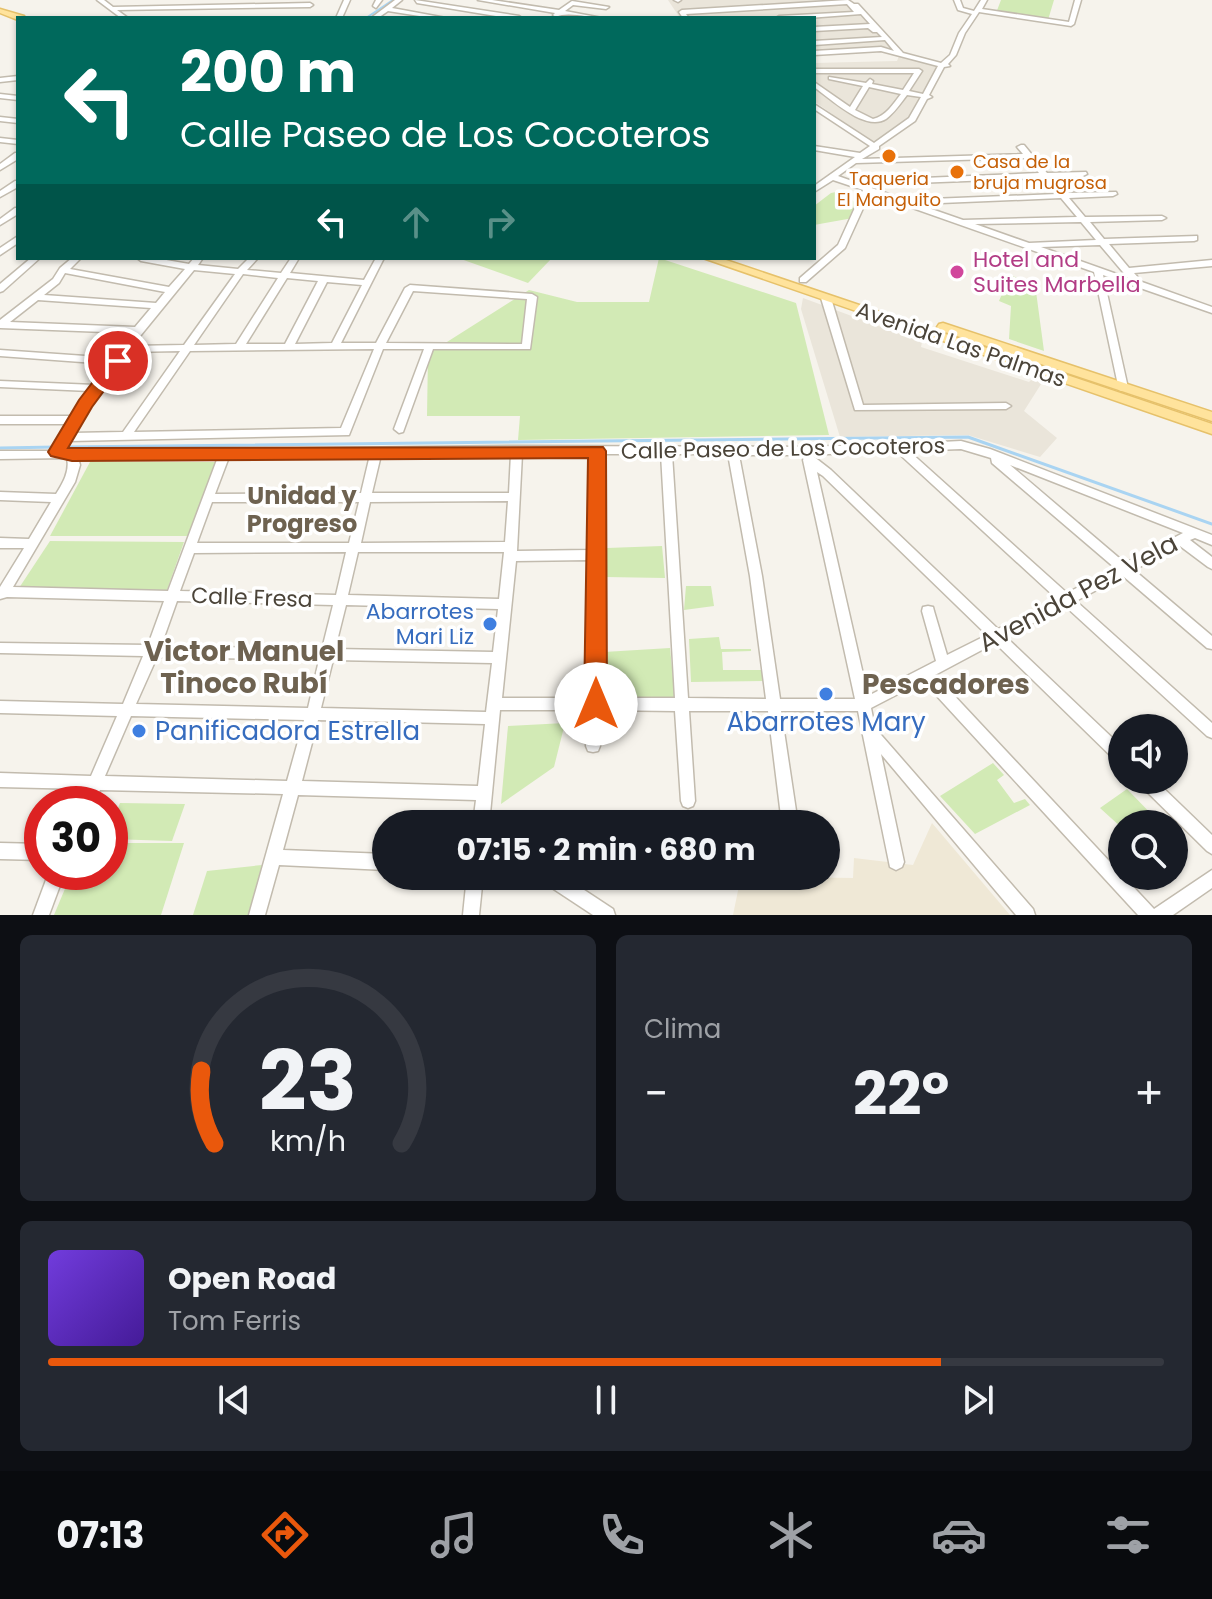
<!DOCTYPE html>
<html lang="es">
<meta charset="utf-8">
<style>
body{margin:0;font-family:Poppins,sans-serif;background:#242831;color:#f1f3f6;height:100vh;display:flex;flex-direction:column;font-size:30px;white-space:nowrap}
*{box-sizing:border-box;margin:0}
p{font-size:26px;color:#9ea1a6}
.icon{flex:none;width:44px;height:44px;fill:none;stroke:currentColor;stroke-width:2;stroke-linecap:round;stroke-linejoin:round}
.map{position:relative;height:915px;overflow:hidden}
.side{display:flex;flex-direction:column;gap:20px;padding:20px;background:#0d0f14;flex:1}
.side>*{flex:none}
.banner{position:absolute;left:16px;top:16px;width:800px;height:244px;border-radius:0px;box-shadow:0 2px 6px #0004;background:#00695c;color:#fff;overflow:hidden}
.tools{position:absolute;left:1108px;top:714px;display:grid;gap:16px}
.tools a{display:grid;place-items:center;width:80px;height:80px;border-radius:50%;background:#171b24;box-shadow:0 2px 6px #0004;font-size:40px}
.speed{position:absolute;left:24px;top:786px;display:flex;gap:16px;font-size:40px;font-weight:700;text-align:center}
.speed>*{display:grid;place-content:center;width:104px;height:104px;border-radius:50%;background:#171b24;box-shadow:0 2px 6px #0004;line-height:1}
.speed .limit{border:12px solid #d22;background:#fff;color:#111}
.pin{position:absolute;display:grid;place-items:center;width:68px;height:68px;color:#fff;margin:-34px;border:4px solid #fff;border-radius:50%;box-shadow:0 2px 8px #0007}
.me{position:absolute;width:88px;margin:-44px;rotate:0deg;stroke-linejoin:round;filter:drop-shadow(0 0 6px #0008)}
.turn{display:flex;align-items:center;gap:28px;height:168px;padding:0 32px;font-size:36px}
.turn .icon{width:104px;height:104px;stroke-width:2.5}
.turn b{display:block;font-size:56px;line-height:68px}
.lanes{display:flex;align-items:center;height:76px;padding:0 32px;background:#0003;justify-content:center;gap:40px;direction:ltr}
.lanes .off{opacity:.35}
.big{font-size:60px;font-weight:700;line-height:1.1}
.side .card{flex:1;display:flex;flex-direction:column;justify-content:center;gap:12px;min-width:0;padding:0 28px;border-radius:12px;background:#242831}
.side .dial{align-items:center;gap:0}
.dial svg{height:208px;overflow:visible;fill:none;stroke:#363941;stroke-width:7;stroke-linecap:round;text-anchor:middle}
.dial text{fill:#f1f3f6;stroke:none}
.song{display:flex;align-items:center;gap:24px}
.cover{width:96px;height:96px;border-radius:12px;background:linear-gradient(135deg,hsl(260 70% 55%),hsl(260 70% 35%))}
.played{height:8px;border-radius:4px;background:linear-gradient(90deg,#ea580c 80%,#363941 80%)}
.keys{display:flex;justify-content:space-around;direction:ltr}
.heat{display:flex;justify-content:space-between;align-items:center;font-size:44px;direction:ltr}
.side .tiles{flex:1;display:grid;gap:20px;grid-template-columns:1fr 1fr}
.card:last-child{grid-column:span 2}
.trip{position:absolute;left:372px;top:810px;width:468px;height:80px;border-radius:40px;background:#171b24;box-shadow:0 2px 6px #0004;font-weight:700;line-height:80px;text-align:center}
.tabs{display:flex;height:128px;justify-content:space-around;align-items:center;background:#090b0e;color:#9ea1a6}
.tabs .icon{width:56px;height:56px}
.tabs .on{color:#ea580c}
.tabs b{font-size:36px;color:#f1f3f6}
.map>svg:first-child{display:block}
.residential{fill:#eae5da}
.education{fill:#efe8d6}
.green{fill:#d2eab5}
.lines{fill:none;stroke-linecap:round;stroke-linejoin:round}
.stream-far1{stroke:#a9d4f2;stroke-width:2}
.stream{stroke:#a9d4f2;stroke-width:3}
.minor-casing{stroke:#c2bbae;stroke-width:3}
.major-casing{stroke:#e6c16a;stroke-width:3}
.minor{fill:#fff;fill-rule:evenodd}
.major{fill:#ffe39c;fill-rule:evenodd}
.route{fill:#ea580c;stroke:#983908;stroke-width:2}
.food-dot{fill:#e8710a;stroke:#fff;stroke-width:3}
.hotel-dot{fill:#d1479c;stroke:#fff;stroke-width:3}
.shop-dot{fill:#3f7fe0;stroke:#fff;stroke-width:3}
.labels{text-anchor:middle;stroke-width:7;stroke-linejoin:round;paint-order:stroke}
.far-food-label{font-size:18px;fill:#c56008;stroke:#fff;text-anchor:start}
.hotel-label{font-size:22px;fill:#b23c85;stroke:#fff;text-anchor:start}
.street-label{font-size:22px;fill:#4b4439;stroke:#fff}
.shop-label{font-size:22px;fill:#366cbe;stroke:#fff;text-anchor:end}
.neighbourhood-label{font-size:24px;font-weight:bold;fill:#6e6250;stroke:#fff}
.near-street-label{font-size:26px;fill:#4b4439;stroke:#fff}
.near-shop-label{font-size:26px;fill:#366cbe;stroke:#fff}
.near-neighbourhood-label{font-size:28px;font-weight:bold;fill:#6e6250;stroke:#fff}
</style>
<div class="map">
<svg width="1212" height="915" viewBox="0 0 1212 915">
<rect width="100%" height="100%" fill="#f6f3ec"/>
<g class="residential">
<polygon points="668,0 849,0 894,51 870,47 814,51 814,18 680,18"/>
<polygon points="899,56 938,65 909,119 874,144 814,101 814,63 897,61"/>
<polygon points="803,298 922,342 921,347 1029,382 1033,378 1043,381 1024,411 1057,438 1040,457 968,435 840,437 801,309"/>
</g>
<polygon class="education" points="932,823 1010,915 733,915 741,876 853,878 854,858 913,865"/>
<g class="green">
<polygon points="1001,0 1054,0 1048,20 996,13"/>
<polygon points="842,191 860,207 853,218 814,225 814,206 831,193"/>
<polygon points="458,258 552,258 528,283"/>
<polygon points="659,258 796,303 829,435 518,440 520,416 427,416 428,354 529,290 577,302 649,302"/>
<polygon points="1010,275 1035,284 1044,351 1009,339 1011,306 999,301"/>
<polygon points="90,462 218,462 188,536 50,536"/>
<polygon points="50,541 184,542 167,590 19,588"/>
<polygon points="662,546 665,578 606,577 607,548"/>
<polygon points="686,586 711,586 714,606 684,610"/>
<polygon points="719,637 721,649 751,649 751,651 722,652 723,670 762,670 764,681 691,682 689,639"/>
<polygon points="670,648 675,697 603,698 604,652"/>
<polygon points="565,723 554,767 501,804 508,726"/>
<polygon points="993,763 1004,775 997,780 1014,803 1025,799 1030,805 975,834 940,796"/>
<polygon points="1127,789 1158,821 1122,824 1122,828 1100,808"/>
<polygon points="120,803 185,804 172,841 110,839 110,828"/>
<polygon points="110,843 184,843 161,915 54,915 72,872 110,872"/>
<polygon points="262,865 248,915 193,915 207,871"/>
</g>
<g class="lines">
<polyline class="stream-far1" points="366,18 393,0"/>
<g class="stream">
<polyline points="64,447 968,437 1212,524"/>
<polyline points="0,448 56,447"/>
</g>
<defs>
<g id="minor">
<polygon points="97,0 104,0 113,7 310,3 313,5 310,7 117,10 128,18 121,18"/>
<polygon points="344,0 350,0 342,18 336,18"/>
<polygon points="376,0 382,0 376,8 373,6"/>
<polygon points="395,0 402,0 392,8 446,18 432,18 388,11 378,18 371,18"/>
<polygon points="415,0 519,16 522,18 508,18 417,3"/>
<path d="M478,0h14l67,10 13,-9 37,6 -3,2 -33,-4 -8,6 37,7c-14,0 -34,-7 -46,-1l-3,-2 2,-2z"/>
<polygon points="674,0 681,0 678,2"/>
<path d="M848,0l6,4h4l45,49 38,10 9,-8 9,-22 13,-19 -14,-4 -4,-10h6l3,8 11,3 7,-11h6l-5,9 87,13 6,-22h6l-7,24 -3,2 -92,-14 -14,21 -9,22 -8,9 2,2 -6,1 -15,28 3,2 -5,2 -12,22 -36,25v3l-17,10 161,-5 -6,-7 4,-2h3l23,28 39,-1 1,2 -4,2 -32,2 14,15 51,-1 1,2 -4,2 -44,2 16,19 77,-1 4,2 -4,2 -72,2 14,17 93,-3v4l-3,1 -85,3 20,24 83,-8v6l-78,7 8,9 70,25v6l-109,-38 25,113 -5,3 -4,-1 -25,-118 -224,-79 -25,55 -39,34h-6v-4l38,-33 25,-55 -30,-10 -19,12v-6l41,-29 -41,-7v-4l46,7 10,-7 -56,-37v-5l60,39 35,-25 12,-21 -14,-2c-6,8 -13,18 -21,24 -21,13 -55,-20 -72,-32v-5l36,25 13,-21 -34,-7v-2l37,6 4,-4 3,2 -1,3 31,6 11,-17h-100v-4h105l3,2 -13,20 14,3 15,-28 -57,-15 -67,4v-4l67,-4 13,4 -9,-11 -71,5v-4l68,-4 -5,-5h-4l-5,-4 -54,3v-4l56,-3 -9,-10 -53,4h-32l3,-2 75,-4 -7,-8 -161,10 3,4h-6l-4,-6 3,-2zM869,87l32,7c-8,10 -15,22 -28,25l-18,-9zM1027,158l12,15 -187,8 -14,-5 18,-13zM1043,178l14,16 -151,6 -43,-15zM1061,198l16,19 -114,3 -46,-16zM1081,222l15,18 -67,3 -54,-19zM1100,245l28,33 -87,-31z"/>
<polygon points="18,76 18,80 0,82 0,78"/>
<polygon points="0,94 18,96 18,100 0,98"/>
<polygon points="0,117 18,119 18,123 0,121"/>
<polygon points="0,138 18,140 18,144 0,142"/>
<polygon points="15,153 18,153 18,159 0,170 0,164"/>
<polygon points="15,181 18,181 18,187 0,197 0,191"/>
<polygon points="15,208 18,208 18,214 0,225 0,219"/>
<polygon points="18,236 18,243 0,255 0,248"/>
<polygon points="31,258 40,258 3,291 0,292 0,284"/>
<path d="M72,258h9l-11,11 99,18 16,-18 -44,-8 -4,-3h18l34,6 5,-6h9l-5,7 40,4 11,-11h9l-11,12 34,3 10,-15h8l-9,15 74,7 12,-22h8l-43,85h35l29,-55 5,-3 122,9 5,3 -7,52h-97l-30,83 -4,1 -5,-4 30,-80h-41l-34,86 -280,6 -5,8 3,2 450,-5 289,1 85,-3 5,-3 5,3 60,-3 29,8 222,86v10l-17,-7 -5,2 22,17v12l-4,-2 -28,-21 -46,24 78,66v13l-5,-1 -84,-72 -47,25 136,122v15l-5,-2 -142,-130 -59,31 116,110v17l-5,-2 -122,-119 -60,32 219,234 58,-39v18l-39,27h-35l-215,-234 -52,27 4,20 158,181 2,6h-19l-135,-161 23,108 -2,5 -6,3 -6,-3 -32,-156h-77l17,113h-16l-14,-113h-79l6,90 -2,5 -5,2 -5,-2 -2,-5 -6,-90 -75,-1v36l-2,5 -5,1 -5,-1 -2,-5 1,-36h-87l-11,114h-16l3,-24 -178,-5 -15,55 103,4v16l-107,-5 -14,50h-16l34,-121 -183,-4 -7,14h-14l6,-15 -85,-2v-14l91,3 26,-60 -117,-3v-12l123,3 20,-48 -143,-3v-10l148,2 16,-44 -157,-4 -7,2v-12l24,-39h-24v-10l29,1 22,-37 -51,-2v-8l56,2c7,-11 14,-23 11,-36l-67,1v-8h52l16,-27h-68v-8h72l18,-25 -90,-4v-6l95,4 14,-21 -109,-8v-6l114,8 17,-25 -131,-5v-8l53,-41 7,-11zM194,270l41,4 -51,71 -52,1zM65,273l100,19 -9,11 -112,-8 15,-12zM243,274l35,4 -42,66 -42,1zM287,278l31,3 -33,63h-39zM327,282l35,3 -30,58 -37,1zM413,291l114,8 -5,45 -136,-1zM38,300l113,8 -16,19 -125,-5zM374,349l-33,79 -207,4 56,-81zM180,351l-57,81 -50,1 55,-81zM961,449l30,9 1,5 123,105 -48,25 -158,-142zM896,451l161,148 -59,30 -167,-159 -18,-14h-8l-2,4 52,239h-75l-18,-123 -23,-121h67zM511,454l-2,39h-137l9,-38zM522,454h69l-1,96 -73,1zM602,454h59l14,244h-74zM672,454h56l22,122 16,123 -78,-1zM370,455l-9,38 -146,1 14,-37zM218,457l-50,134 -155,-4 62,-105 5,-17 -2,-7zM1010,465l173,68 -58,30zM817,472l6,4 164,159 -40,20 -13,-44 -1,-4 -5,-1 -5,1 -1,4 14,50 -68,35zM508,501l-3,41 -144,1 9,-41zM212,502h147l-10,41h-152zM346,552l-10,43 -156,-4 14,-38zM358,552h146l-5,47 -151,-4zM589,560l-2,138h-85l14,-137zM177,601l156,4 -11,44 -161,-3zM346,605l152,4 -5,43 -158,-3zM157,657l162,3 -11,48 -172,-4zM333,660l159,3 -6,49 -165,-4zM131,716l173,4 -17,61 -182,-5zM318,720l167,4 -7,62 -176,-5z"/>
<polygon points="826,295 831,298 863,405 1006,403 1011,406 1006,409 855,410 821,298"/>
<polygon points="1138,780 1155,780 1212,835 1212,854 1207,851 1140,785"/>
<polygon points="0,843 42,844 42,860 0,859"/>
<polygon points="49,872 65,872 49,915 33,915"/>
<polygon points="467,876 483,876 479,915 463,915"/>
<polygon points="541,876 563,876 613,909 615,915 593,915 543,882"/>
</g>
<g id="major">
<polygon points="0,9 24,16 25,18 18,20 0,13"/>
<polygon points="703,258 720,258 1212,424 1212,434"/>
<polygon points="943,323 1212,412 1212,421 939,330 937,327 939,324"/>
</g>
</defs>
<use href="#minor" class="minor-casing"/>
<use href="#major" class="major-casing"/>
<use href="#minor" class="minor"/>
<use href="#major" class="major"/>
</g>
<polygon class="route" points="118,356 126,361 92,407 68,448 603,447 606,451 607,704 604,711 596,714 588,711 584,704 588,458 72,461 51,456 48,452 79,400 112,357"/>
<g class="food-dot">
<circle cx="889" cy="156" r="8"/>
<circle cx="957" cy="172" r="8"/>
</g>
<circle class="hotel-dot" cx="957" cy="272" r="8"/>
<g class="shop-dot">
<circle cx="490" cy="624" r="8"/>
<circle cx="826" cy="694" r="8"/>
<circle cx="139" cy="731" r="8"/>
</g>
<g class="labels">
<g class="far-food-label">
<text x="973" y="168">Casa de la<tspan x="973" dy="21">bruja mugrosa</tspan></text>
<text x="889" y="185" text-anchor="middle">Taqueria<tspan x="889" dy="21">El Manguito</tspan></text>
</g>
<g class="hotel-label">
<text x="973" y="267">Hotel and<tspan x="973" dy="25">Suites Marbella</tspan></text>
</g>
<g class="street-label">
<text transform="translate(961 344) rotate(19)" y="8">Avenida Las Palmas</text>
<text transform="translate(783 448) rotate(-1)" y="8">Calle Paseo de Los Cocoteros</text>
<text transform="translate(252 597) rotate(2)" y="8">Calle Fresa</text>
</g>
<g class="shop-label">
<text x="474" y="619">Abarrotes<tspan x="474" dy="25">Mari Liz</tspan></text>
</g>
<g class="neighbourhood-label">
<text x="302" y="504">Unidad y<tspan x="302" dy="28">Progreso</tspan></text>
</g>
<g class="near-street-label">
<text transform="translate(1078 593) rotate(-28)" y="9">Avenida Pez Vela</text>
</g>
<g class="near-shop-label">
<text x="826" y="731">Abarrotes Mary</text>
<text x="155" y="740" text-anchor="start">Panificadora Estrella</text>
</g>
<g class="near-neighbourhood-label">
<text x="244" y="661">Victor Manuel<tspan x="244" dy="32">Tinoco Rubí</tspan></text>
<text x="946" y="694">Pescadores</text>
</g>
</g>
</svg>
<div class="tools">
<a><svg class="icon" aria-label="sound" viewBox="0 0 24 24"><path d="M4 9h4l5-4v14l-5-4H4zM17 9q2 3 0 6"/></svg></a>
<a><svg class="icon" aria-label="search" viewBox="0 0 24 24"><circle cx="10" cy="10" r="6"/><path d="M15 15l6 6"/></svg></a>
</div>
<div class="speed"><div class="limit">30</div></div>
<div class="pin" style="left:118px;top:361px;background:#d93025"><svg class="icon" aria-label="arrive" viewBox="0 0 24 24"><path d="M6 21V4h12l-3 4 3 4H6"/></svg></div>
<svg class="me" style="left:596px;top:704px" viewBox="-20 -20 40 40"><circle r="19" fill="#fff"/><path d="M0-13L10 11 0 6-10 11z" fill="#ea580c"/></svg>
<div class="trip">07:15 · 2 min · 680 m</div>
<div class="banner">
<div class="turn"><svg class="icon" aria-label="left" viewBox="0 0 24 24"><path d="M17 20v-9H6M10 6l-5 5 5 5"/></svg><div><b>200 m</b>Calle Paseo de Los Cocoteros</div></div>
<div class="lanes"><svg class="icon" aria-label="left" viewBox="0 0 24 24"><path d="M17 20v-9H6M10 6l-5 5 5 5"/></svg><svg class="icon off" aria-label="ahead" viewBox="0 0 24 24"><path d="M12 20V5M6 11l6-6 6 6"/></svg><svg class="icon off" aria-label="right" viewBox="0 0 24 24"><path d="M7 20v-9h11M14 6l5 5-5 5"/></svg></div>
</div>
</div>
<section class="side">
<div class="tiles">
<div class="card dial"><svg viewBox="0 0 100 80">
<path d="M14 69A42 42 0 1 1 86 69"/>
<path d="M14 69A42 42 0 0 1 9 41" stroke="#ea580c"/>
<text x="50" y="56" font-size="32" font-weight="700">23</text>
<text x="50" y="72" font-size="11">km/h</text>
</svg></div>
<div class="card"><p>Clima</p>
<div class="heat"><a>−</a><b class="big">22°</b><a>+</a></div>
</div>
<div class="card">
<div class="song"><i class="cover"></i><div><b>Open Road</b><p>Tom Ferris</p></div></div>
<div class="played"></div>
<div class="keys"><svg class="icon" aria-label="previous" viewBox="0 0 24 24"><path d="M18 5L8 12l10 7zM5 5v14"/></svg><svg class="icon" aria-label="pause" viewBox="0 0 24 24"><path d="M8 5v14M16 5v14"/></svg><svg class="icon" aria-label="next" viewBox="0 0 24 24"><path d="M6 5l10 7-10 7zM19 5v14"/></svg></div>
</div>
</div>
</section>
<nav class="tabs">
<b>07:13</b>
<svg class="icon on" aria-label="directions" viewBox="0 0 24 24"><path d="M12 3l9 9-9 9-9-9zM9 14v-3h6M13 9l2 2-2 2"/></svg>
<svg class="icon" aria-label="music" viewBox="0 0 24 24"><path d="M9 18V5l10-2v13"/><circle cx="6" cy="18" r="3"/><circle cx="16" cy="16" r="3"/></svg>
<svg class="icon" aria-label="phone" viewBox="0 0 24 24"><path d="M5 4h4l2 5-3 2q2 4 5 5l2-3 5 2v4C11 20 4 13 5 4z"/></svg>
<svg class="icon" aria-label="climate" viewBox="0 0 24 24"><path d="M12 3v18M4 7l16 10M4 17L20 7"/></svg>
<svg class="icon" aria-label="car" viewBox="0 0 24 24"><path d="M5 17H2v-5l4-1 3-4h7l3 4 3 1v5h-3M9 17h6M6 11h13"/><circle cx="7" cy="17" r="2"/><circle cx="17" cy="17" r="2"/></svg>
<svg class="icon" aria-label="filters" viewBox="0 0 24 24"><path d="M4 7h16M4 17h16"/><circle cx="9" cy="7" r="2"/><circle cx="15" cy="17" r="2"/></svg>
</nav>
